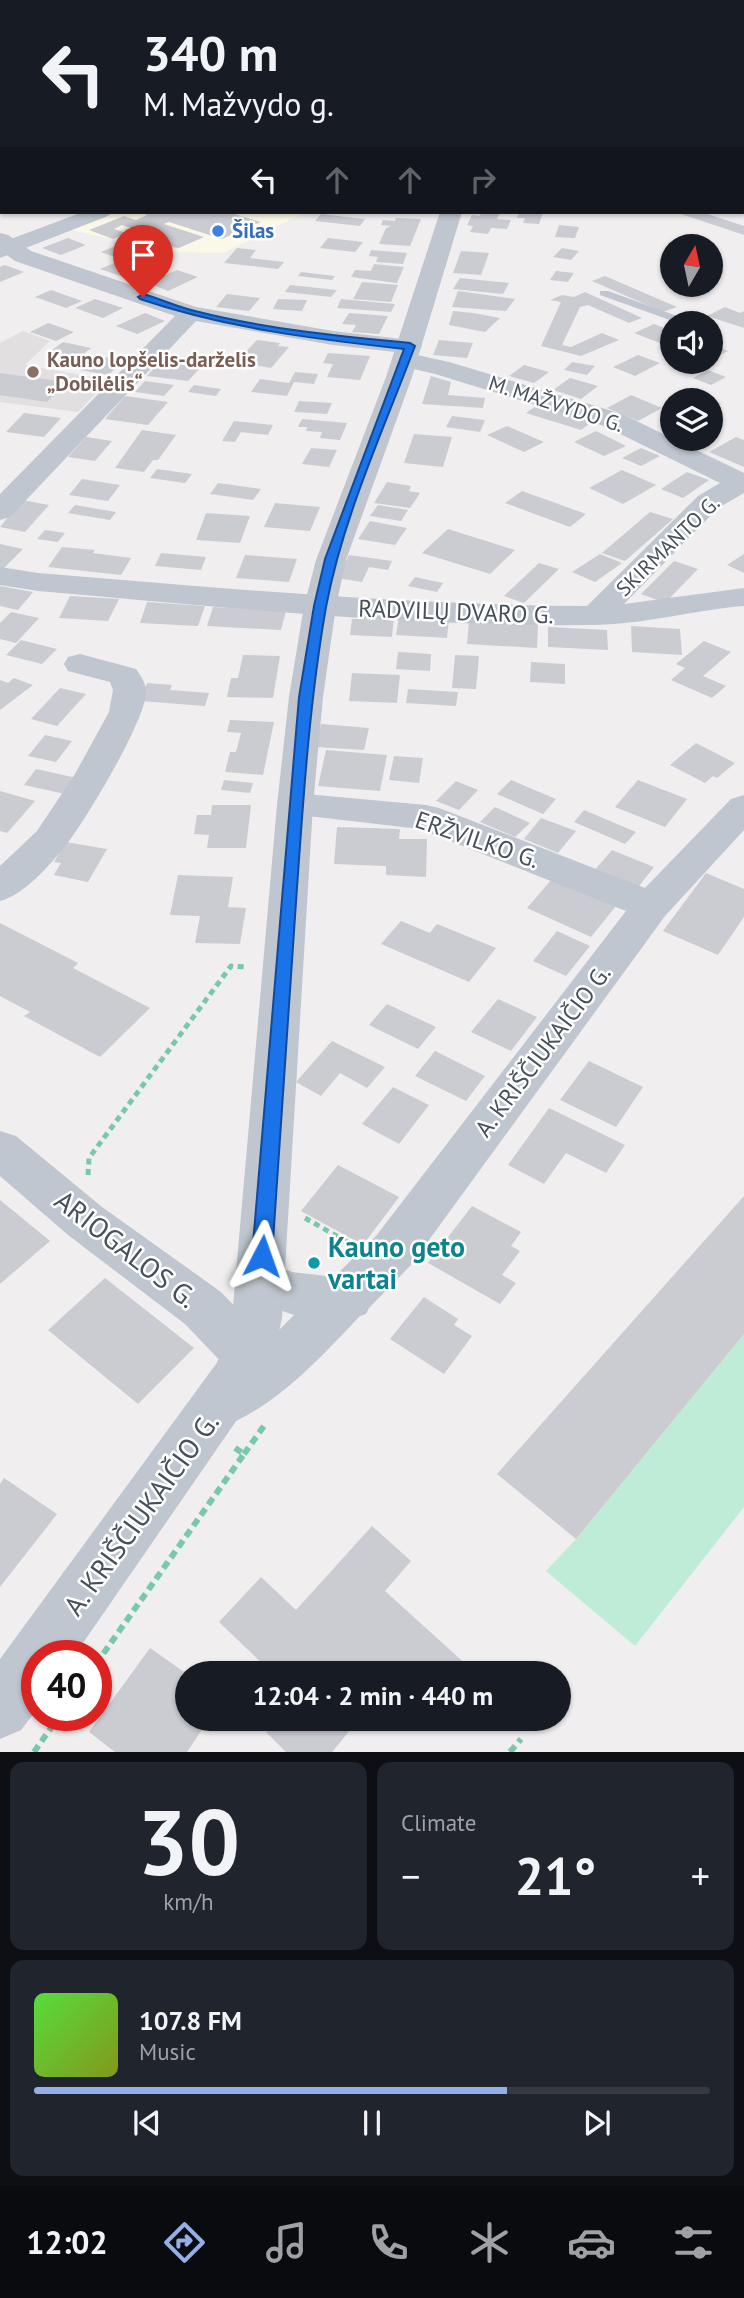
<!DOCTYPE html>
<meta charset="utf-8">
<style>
body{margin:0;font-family:"PT Sans",sans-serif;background:#20242c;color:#f1f3f6;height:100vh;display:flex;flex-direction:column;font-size:26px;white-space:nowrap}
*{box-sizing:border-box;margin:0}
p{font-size:23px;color:#9ea1a6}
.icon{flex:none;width:38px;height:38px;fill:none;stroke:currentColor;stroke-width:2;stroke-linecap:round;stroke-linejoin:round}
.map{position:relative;height:1752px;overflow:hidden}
.details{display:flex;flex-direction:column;gap:10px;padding:10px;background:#0d0f14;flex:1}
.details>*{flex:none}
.guide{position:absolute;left:0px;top:0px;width:746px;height:214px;box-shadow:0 2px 5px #0004;background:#171b24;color:#f1f3f6;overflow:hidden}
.needle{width:46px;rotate:9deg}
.tools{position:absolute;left:660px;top:234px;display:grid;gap:14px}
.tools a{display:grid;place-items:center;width:63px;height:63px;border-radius:50%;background:#171b24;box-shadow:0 2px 5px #0004;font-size:35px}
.speed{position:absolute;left:21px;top:1640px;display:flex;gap:14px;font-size:35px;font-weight:700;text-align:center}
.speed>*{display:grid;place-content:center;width:91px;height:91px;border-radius:50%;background:#171b24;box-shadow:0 2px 5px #0004;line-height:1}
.speed .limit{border:10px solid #d22;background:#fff;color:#111}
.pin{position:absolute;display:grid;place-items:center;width:60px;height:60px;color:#fff;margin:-72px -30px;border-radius:50% 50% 50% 0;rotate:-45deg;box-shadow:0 0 7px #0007}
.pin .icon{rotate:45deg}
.me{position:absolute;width:77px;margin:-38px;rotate:4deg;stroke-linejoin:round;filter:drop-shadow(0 0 5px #0008)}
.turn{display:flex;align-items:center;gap:24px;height:147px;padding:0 28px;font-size:32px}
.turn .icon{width:91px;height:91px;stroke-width:2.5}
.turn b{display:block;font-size:49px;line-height:60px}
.lanes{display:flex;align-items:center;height:66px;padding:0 28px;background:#0003;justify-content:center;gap:35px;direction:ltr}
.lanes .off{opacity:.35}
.big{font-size:52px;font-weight:700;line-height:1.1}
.details .widget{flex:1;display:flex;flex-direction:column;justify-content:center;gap:10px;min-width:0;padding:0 24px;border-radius:14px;background:#20242c}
.details .dial{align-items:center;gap:0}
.dial b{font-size:91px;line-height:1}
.song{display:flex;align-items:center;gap:21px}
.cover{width:84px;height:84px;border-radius:10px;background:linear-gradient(135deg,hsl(110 70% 55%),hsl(70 70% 35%))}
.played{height:7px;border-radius:4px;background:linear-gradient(90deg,#94aee8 70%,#363941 70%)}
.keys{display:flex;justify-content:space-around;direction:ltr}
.heat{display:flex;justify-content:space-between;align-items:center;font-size:38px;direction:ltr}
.details .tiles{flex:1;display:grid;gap:10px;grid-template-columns:1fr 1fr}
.widget:last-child{grid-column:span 2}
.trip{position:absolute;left:175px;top:1661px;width:396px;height:70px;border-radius:35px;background:#171b24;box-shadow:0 2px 5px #0004;font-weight:700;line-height:70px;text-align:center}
.menu{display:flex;height:112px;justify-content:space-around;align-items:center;background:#090b0e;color:#9ea1a6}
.menu .icon{width:49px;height:49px}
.menu .selected{color:#94aee8}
.menu b{font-size:32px;color:#f1f3f6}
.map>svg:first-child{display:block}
.commercial{fill:#fbf8e7}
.education{fill:#e1dfdf}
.green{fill:#beecd6}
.building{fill:#cbccd2}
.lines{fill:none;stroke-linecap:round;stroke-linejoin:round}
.path-far1{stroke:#78c8ab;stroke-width:5;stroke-dasharray:6 4.5;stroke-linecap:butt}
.path{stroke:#78c8ab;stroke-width:6;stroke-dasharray:8 5;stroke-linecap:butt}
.service{fill:#bfc6cf;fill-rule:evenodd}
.minor{fill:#bfc6cf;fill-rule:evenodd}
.tertiary{fill:#bfc6cf;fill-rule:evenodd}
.route{fill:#1a73e8;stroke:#114b97;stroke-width:2}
.shop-dot{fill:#3f7fe0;stroke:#fff;stroke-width:2.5}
.education-dot{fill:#8d6e63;stroke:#fff;stroke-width:2.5}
.culture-dot{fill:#0f9aa8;stroke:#fff;stroke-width:2.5}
.labels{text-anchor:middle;stroke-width:5;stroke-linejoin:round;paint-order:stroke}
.far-shop-label{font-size:21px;font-weight:bold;fill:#366cbe;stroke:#fff;text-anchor:start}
.far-education-label{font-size:21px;font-weight:bold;fill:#785e54;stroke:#fff;text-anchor:start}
.far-street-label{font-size:21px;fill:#474f5a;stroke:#fff}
.street-label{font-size:24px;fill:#474f5a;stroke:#fff}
.near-culture-label{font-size:28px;font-weight:bold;fill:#0d838f;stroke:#fff;text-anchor:start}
.near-street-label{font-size:28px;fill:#474f5a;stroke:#fff}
</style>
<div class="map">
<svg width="744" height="1752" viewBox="0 0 744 1752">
<rect width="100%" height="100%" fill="#f0eeee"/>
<polygon class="commercial" points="117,212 306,212 223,253 171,252 70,230"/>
<polygon class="education" points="23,331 50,341 25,365 109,380 78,412 0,402 0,343"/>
<polygon class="green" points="744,1334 744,1507 635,1646 546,1571 576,1539"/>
<g class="building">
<polygon points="145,212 228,212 261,222 222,239 169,222 164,224 204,237 179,248 151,245 168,238 141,226 134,229 122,225 114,229 127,233 113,239 89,230 124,216 136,220 147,215 142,213"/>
<polygon points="481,212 500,212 497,219 511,220 507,229 491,228 488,234 470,232 473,226 467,225 472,215 480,216"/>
<polygon points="519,212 531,212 543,213 539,224 523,223 525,218 517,218"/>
<polygon points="675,212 701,212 744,226 744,235"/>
<polygon points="321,214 365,219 360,226 315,221"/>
<polygon points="396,218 421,219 410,246 379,244 386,228 391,226 381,225 383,220 395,221"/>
<polygon points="559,225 579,227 575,238 555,237"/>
<polygon points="68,238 86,245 61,255 42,248"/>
<polygon points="328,238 363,242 355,252 320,248"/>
<polygon points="120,244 131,248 112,256 101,252"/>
<polygon points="237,248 256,250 250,258 284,262 278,269 224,263"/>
<polygon points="562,248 579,251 571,260 553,257"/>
<polygon points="371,250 407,253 403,264 376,262 378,257 369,256"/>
<polygon points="461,251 489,253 481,275 453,273"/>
<polygon points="121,260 143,269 123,277 100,269"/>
<polygon points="374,264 404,267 397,283 351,277 355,270 371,271"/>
<polygon points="5,265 24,272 0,282 0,267"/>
<polygon points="177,270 198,277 168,291 148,283"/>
<polygon points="556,271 574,273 568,282 550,280"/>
<polygon points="301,272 335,276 332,280 298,276"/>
<polygon points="605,276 677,307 663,312 592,281"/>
<polygon points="460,278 509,283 503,294 453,289"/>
<polygon points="362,282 398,285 391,302 353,299"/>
<polygon points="290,285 337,290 331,297 285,292"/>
<polygon points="51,290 82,301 66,308 35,297"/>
<polygon points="458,291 515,299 506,311 452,307"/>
<polygon points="585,292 642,318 629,323 588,305 580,307 562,345 571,347 602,333 619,340 581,356 541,346 561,302 550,300 562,295 574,297"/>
<polygon points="227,294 260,298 249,311 216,307"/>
<polygon points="95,299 123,308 103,318 75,308"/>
<polygon points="278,299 307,300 302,311 273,309"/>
<polygon points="341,299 395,304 391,312 337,308"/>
<polygon points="725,307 740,313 744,311 744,328 707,316"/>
<polygon points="453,311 473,313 500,318 485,332 449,325"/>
<polygon points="145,313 165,321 137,334 116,326"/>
<polygon points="349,313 388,316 379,334 352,332 356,325 342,324"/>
<polygon points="48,323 74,332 56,341 30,332"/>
<polygon points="654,324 672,331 672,337 660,343 634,333"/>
<polygon points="257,340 280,343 278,346 289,347 271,368 236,362"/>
<polygon points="439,340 473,343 467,358 433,355"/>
<polygon points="63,342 91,348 77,359 48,353"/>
<polygon points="710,344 728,351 710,360"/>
<polygon points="328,353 370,356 360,380 327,377 333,364 323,363"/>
<polygon points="88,354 125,361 108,375 80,370 87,364 78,363"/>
<polygon points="638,355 660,363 635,376 613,367"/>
<polygon points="211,358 231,361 224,369 204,366"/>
<polygon points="160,361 201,367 188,381 147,376"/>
<polygon points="572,362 595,366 587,375 564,370"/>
<polygon points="524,365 549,372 534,383 509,376"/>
<polygon points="708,370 726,377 711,385 693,378"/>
<polygon points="295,372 318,374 314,384 294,382 287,396 251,392 260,379 289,383"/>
<polygon points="0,373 66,382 47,402 0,395"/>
<polygon points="431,376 451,382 448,395 485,398 483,408 422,404"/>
<polygon points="570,378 598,386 581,399 553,390"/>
<polygon points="145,381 174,385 164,396 135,392"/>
<polygon points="194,385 221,389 216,396 188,392"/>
<polygon points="685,389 710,399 721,404 710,410 710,401 676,401 668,398"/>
<polygon points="631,395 662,408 638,421 607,408"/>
<polygon points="125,396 168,402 148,425 105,419"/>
<polygon points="299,401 332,403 327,414 294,412"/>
<polygon points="539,404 593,421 581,430 526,413"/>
<polygon points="24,413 61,418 44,437 6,432"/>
<polygon points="452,416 485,420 480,432 446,427"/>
<polygon points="302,419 347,423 340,440 320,438 322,432 306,431 307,427 298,427"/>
<polygon points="234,421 273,425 268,435 241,432 235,442 222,441"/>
<polygon points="507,426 544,442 524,452 487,435"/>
<polygon points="142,430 176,435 158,460 153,460 144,472 115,468"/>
<polygon points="596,431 626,446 604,456 574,442"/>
<polygon points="414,434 452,437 443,467 404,463"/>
<polygon points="86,437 112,441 95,461 68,457"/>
<polygon points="736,437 744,440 744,467 709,452"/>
<polygon points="311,448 337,450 329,467 302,464"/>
<polygon points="641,448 660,456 641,466 622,458"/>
<polygon points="157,469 192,474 185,483 150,478"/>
<polygon points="622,470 656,485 623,504 589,488"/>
<polygon points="687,472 709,480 683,498 661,489"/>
<polygon points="82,479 120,485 108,501 69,495"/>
<polygon points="387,482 411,486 409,491 420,493 410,508 374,503"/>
<polygon points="218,483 261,489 253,500 210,494"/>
<polygon points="522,491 586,514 570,527 505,503"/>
<polygon points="22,500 49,505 25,532 0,527"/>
<polygon points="275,503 320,507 310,531 264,527"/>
<polygon points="75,505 116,512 110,520 68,513"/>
<polygon points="378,505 408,510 401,521 370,516"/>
<polygon points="650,512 673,519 625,561 602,553"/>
<polygon points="206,513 250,516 240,543 196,540"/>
<polygon points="370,521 407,528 395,545 358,539"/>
<polygon points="448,529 515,550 490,574 422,553"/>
<polygon points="45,530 65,533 58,542 37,539"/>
<polygon points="0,544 23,549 4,568 0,567"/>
<polygon points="62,547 95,550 93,553 131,558 121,575 48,567"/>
<polygon points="161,553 206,557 201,570 155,566"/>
<polygon points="600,554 622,563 595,582 572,572"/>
<polygon points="744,554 744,573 727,565"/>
<polygon points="245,555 297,559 289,582 236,578"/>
<polygon points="349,555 392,561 388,570 369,567 362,582 337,578"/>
<polygon points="674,561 698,569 665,603 641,594"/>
<polygon points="539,563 559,569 524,603 504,596"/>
<polygon points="415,577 443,583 437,592 408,586"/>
<polygon points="0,586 33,592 18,610 0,606"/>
<polygon points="70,596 119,599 108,621 59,618"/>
<polygon points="147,602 205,606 198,626 140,623"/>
<polygon points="213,607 286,611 281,630 207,626"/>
<polygon points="11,612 39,618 16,643 0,639 0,623"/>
<polygon points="363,615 394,616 392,637 350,635 352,619 363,619"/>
<polygon points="399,616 449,619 447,638 396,635"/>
<polygon points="469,621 538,625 537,648 467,644"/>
<polygon points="631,626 680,629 682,655 632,652"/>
<polygon points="548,627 607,630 608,650 548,647"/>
<polygon points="21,640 57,649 42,664 6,655"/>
<polygon points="704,641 731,652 703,676 726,686 712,698 671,680 685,668 676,664"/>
<polygon points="398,652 431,654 430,671 396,669"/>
<polygon points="243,655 280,656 273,698 227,697 231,678 238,678"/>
<polygon points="455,655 479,656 476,689 452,688"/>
<polygon points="531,662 565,664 565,684 530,682"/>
<polygon points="352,673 400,675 397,703 349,701"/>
<polygon points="14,678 33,685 0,710 0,680 8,683"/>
<polygon points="147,683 172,685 170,690 209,693 205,706 140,701"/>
<polygon points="60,688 86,694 57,726 31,719"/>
<polygon points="408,689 458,692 456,706 406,703"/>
<polygon points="230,720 274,722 263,775 225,772 230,752 236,752 241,733 227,732"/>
<polygon points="321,724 369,728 364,750 316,747"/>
<polygon points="45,735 72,741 56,762 28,756"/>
<polygon points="696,743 735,763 717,778 713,776 705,783 670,765"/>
<polygon points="326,750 387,755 380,791 318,786"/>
<polygon points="394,756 423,758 419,783 389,780"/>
<polygon points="36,769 77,778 65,794 24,785"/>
<polygon points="224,780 253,783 250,793 221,790"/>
<polygon points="511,780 556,799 543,814 497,794"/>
<polygon points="638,780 687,799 665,827 615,807"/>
<polygon points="456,781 478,790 459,810 436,801"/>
<polygon points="0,791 35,801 7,833 0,831"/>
<polygon points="212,805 251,805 246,848 207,848 209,835 194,834 197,815 211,815"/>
<polygon points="495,807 530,823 515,837 480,822"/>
<polygon points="584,810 636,832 625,844 574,822"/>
<polygon points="541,818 576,831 558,853 524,839"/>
<polygon points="337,827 400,829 399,839 427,839 426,877 386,875 386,866 334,864"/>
<polygon points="66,842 107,849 88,882 54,875 61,863 54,862"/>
<polygon points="612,850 654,867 636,890 593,872"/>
<polygon points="706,873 744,889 744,917 718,955 663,931"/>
<polygon points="178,875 233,877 228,907 246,908 240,944 195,943 200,916 170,915"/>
<polygon points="552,879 616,906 591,937 527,908"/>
<polygon points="401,921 430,933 437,924 496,948 469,982 381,944"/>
<polygon points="0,923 78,963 73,968 150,1008 100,1057 24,1016 30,1012 0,996"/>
<polygon points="557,931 590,946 566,976 533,961"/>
<polygon points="498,999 537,1017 511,1051 471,1032"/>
<polygon points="387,1004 436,1027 418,1049 369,1025"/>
<polygon points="332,1041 385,1067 367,1088 340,1073 321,1096 296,1082"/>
<polygon points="435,1051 485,1076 466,1101 415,1076"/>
<polygon points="589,1061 643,1087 616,1127 560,1100"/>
<polygon points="393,1087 429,1105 399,1144 362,1124"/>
<polygon points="549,1108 625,1145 606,1173 566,1153 544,1184 508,1165"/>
<polygon points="338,1165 399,1197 363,1245 301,1211"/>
<polygon points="744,1196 744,1334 576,1539 497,1474"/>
<polygon points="0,1200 50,1241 0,1284"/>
<polygon points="472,1206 521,1232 511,1246 520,1251 502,1275 516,1283 500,1304 428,1263"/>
<polygon points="105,1278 194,1348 138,1404 48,1330"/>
<polygon points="424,1297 458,1319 454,1325 472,1336 444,1374 390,1339"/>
<polygon points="4,1478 57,1514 0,1587 0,1484"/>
<polygon points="372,1526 411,1561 385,1591 470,1668 466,1673 272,1673 219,1622 261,1577 296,1610"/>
<polygon points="150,1648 187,1674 187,1718 210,1718 187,1752 115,1752 89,1732"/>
<polygon points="278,1718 360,1718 332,1752 286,1752 266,1732"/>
</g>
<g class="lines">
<g class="path-far1">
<polyline points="88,1175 89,1158 231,966 246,967"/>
<polyline points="305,1218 349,1243"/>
</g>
<g class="path">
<polyline points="244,1454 264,1426"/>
<polyline points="96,1664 244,1454 235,1448"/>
<polyline points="34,1752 60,1715"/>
<polyline points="510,1752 521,1739"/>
</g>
<g class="service">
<polygon points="600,291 608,291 699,324 681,324 600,295"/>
<polygon points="710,326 716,327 716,333 710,334"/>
</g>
<g class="minor">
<polygon points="35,0 51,0 53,2 36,2"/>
<polygon points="357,0 375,0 377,2 358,2"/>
<rect x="0" y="107" width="2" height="12"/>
<path d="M0,233l8,2 23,16 165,56 137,24 86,10 3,5 -3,5 -11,2 41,9 173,52 122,59v20l-26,15 -94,96 120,-16v18c-51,4 -102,19 -153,19 -185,2 -369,-18 -553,-34l-38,-6v-18l38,6c183,15 365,32 549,33l111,-110 22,-13 -116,-57 -169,-52 -39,-9 -3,-5 3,-5 8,-2 -71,-8 -137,-24 -186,196 -10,3v-26l175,-178 -160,-55 -15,-11z"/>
<path d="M80,654l56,15c5,7 11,16 10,24 -1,29 -64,134 -84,157 -16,19 -39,45 -62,51v-35l37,-35 38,-57 34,-62 4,-22 -3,-8 -42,-11 -4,-7 4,-7z"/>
<path d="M295,793l131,12 13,3 206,80 86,-89 13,-4v35l-79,86 -255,350 -41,42 -3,6 -6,2c-40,42 -83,90 -138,111l-19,-7 -7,-17 7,-17 25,-17 -43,-45 -117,-89 -68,-59v-45l16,5 86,71 119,85 47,49 26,-26 -51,-18 -8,-15 8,-15 17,-6 32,11 42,5 42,-41 250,-325 -206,-82 -138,-16 -5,-8 5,-8z"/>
</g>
<g class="tertiary">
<rect x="474" y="0" width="16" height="2"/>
<polygon points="655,0 675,0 653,2"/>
<polygon points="83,212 112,212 108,216 0,258 0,243"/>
<polygon points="440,212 462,212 412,377 346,560 336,606 323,697 313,805 282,1318 274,1354 252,1398 74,1656 37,1656 37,1709 21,1730 0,1739 0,1659 216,1364 224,1349 232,1318 277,805 289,697 304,606 316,560 386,377"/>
</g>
</g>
<path class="route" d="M143,294c18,5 34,13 52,17 70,18 143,25 215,32l5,3c-32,85 -72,171 -89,261 -17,97 -23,196 -30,295 -8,118 -16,236 -24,354l-3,6 -7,3 -7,-3 -3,-6 47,-559 15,-91 11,-47 79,-210c-90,-10 -179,-21 -264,-50l-2,-2z"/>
<circle class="shop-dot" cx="218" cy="231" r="7"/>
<circle class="education-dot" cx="33" cy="372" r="7"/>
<circle class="culture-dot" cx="314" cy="1263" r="7"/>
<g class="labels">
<g class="far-shop-label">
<text x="232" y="238">Šilas</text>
</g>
<g class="far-education-label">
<text x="47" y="367">Kauno lopšelis-darželis<tspan x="47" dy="24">„Dobilėlis“</tspan></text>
</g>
<g class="far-street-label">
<text transform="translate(556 404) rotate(18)" y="7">M. MAŽVYDO G.</text>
<text transform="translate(668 546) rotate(-44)" y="7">SKIRMANTO G.</text>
</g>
<g class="street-label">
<text transform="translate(456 612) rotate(2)" y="8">RADVILŲ DVARO G.</text>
<text transform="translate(477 840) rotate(19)" y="8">ERŽVILKO G.</text>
<text transform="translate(543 1051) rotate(-53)" y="8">A. KRIŠČIUKAIČIO G.</text>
</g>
<g class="near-culture-label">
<text x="328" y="1257">Kauno geto<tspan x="328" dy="32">vartai</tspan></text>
</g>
<g class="near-street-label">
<text transform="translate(126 1249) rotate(38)" y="10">ARIOGALOS G.</text>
<text transform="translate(141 1514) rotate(-54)" y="10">A. KRIŠČIUKAIČIO G.</text>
</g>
</g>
</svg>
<div class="tools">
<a><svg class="needle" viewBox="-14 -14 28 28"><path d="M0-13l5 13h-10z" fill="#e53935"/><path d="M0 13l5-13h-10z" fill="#9ea1a6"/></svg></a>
<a><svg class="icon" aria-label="sound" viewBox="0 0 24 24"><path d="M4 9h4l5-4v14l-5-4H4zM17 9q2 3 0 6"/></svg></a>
<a><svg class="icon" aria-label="layers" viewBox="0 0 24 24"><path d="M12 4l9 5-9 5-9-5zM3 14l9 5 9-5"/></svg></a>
</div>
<div class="speed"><div class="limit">40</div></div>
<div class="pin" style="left:143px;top:297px;background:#d93025"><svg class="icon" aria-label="arrive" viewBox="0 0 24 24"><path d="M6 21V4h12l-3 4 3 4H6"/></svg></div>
<svg class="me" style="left:262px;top:1256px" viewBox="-20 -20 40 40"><path d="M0-17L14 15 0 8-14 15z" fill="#1a73e8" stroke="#fff" stroke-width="4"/></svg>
<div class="trip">12:04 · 2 min · 440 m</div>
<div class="guide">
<div class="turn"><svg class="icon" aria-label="left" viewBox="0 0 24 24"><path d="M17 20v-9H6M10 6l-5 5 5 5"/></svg><div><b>340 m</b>M. Mažvydo g.</div></div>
<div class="lanes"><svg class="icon" aria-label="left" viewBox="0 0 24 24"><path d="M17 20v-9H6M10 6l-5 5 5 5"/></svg><svg class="icon off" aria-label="ahead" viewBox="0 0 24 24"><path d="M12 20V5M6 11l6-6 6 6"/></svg><svg class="icon off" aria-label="ahead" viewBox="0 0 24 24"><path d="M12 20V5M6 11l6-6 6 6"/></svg><svg class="icon off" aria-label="right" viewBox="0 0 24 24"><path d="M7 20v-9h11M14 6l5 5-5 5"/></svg></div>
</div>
</div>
<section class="details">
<div class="tiles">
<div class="widget dial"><b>30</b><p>km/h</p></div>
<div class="widget"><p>Climate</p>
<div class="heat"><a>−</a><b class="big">21°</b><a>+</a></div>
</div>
<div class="widget">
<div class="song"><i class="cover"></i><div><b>107.8 FM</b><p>Music</p></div></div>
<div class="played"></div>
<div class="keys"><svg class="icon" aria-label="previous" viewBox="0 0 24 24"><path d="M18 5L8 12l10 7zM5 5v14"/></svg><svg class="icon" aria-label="pause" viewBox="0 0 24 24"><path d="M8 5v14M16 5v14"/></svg><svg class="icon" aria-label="next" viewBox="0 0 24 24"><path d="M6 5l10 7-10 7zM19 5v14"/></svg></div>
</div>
</div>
</section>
<nav class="menu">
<b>12:02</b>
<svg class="icon selected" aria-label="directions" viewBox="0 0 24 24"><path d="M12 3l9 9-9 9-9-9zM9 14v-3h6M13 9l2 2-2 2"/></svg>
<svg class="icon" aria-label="music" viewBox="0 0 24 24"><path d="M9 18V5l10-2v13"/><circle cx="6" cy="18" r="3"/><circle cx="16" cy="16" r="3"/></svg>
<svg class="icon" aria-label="phone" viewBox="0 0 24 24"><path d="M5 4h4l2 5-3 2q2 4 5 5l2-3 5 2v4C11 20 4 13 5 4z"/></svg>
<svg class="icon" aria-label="climate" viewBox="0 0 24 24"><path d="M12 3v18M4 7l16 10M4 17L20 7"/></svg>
<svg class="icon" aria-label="car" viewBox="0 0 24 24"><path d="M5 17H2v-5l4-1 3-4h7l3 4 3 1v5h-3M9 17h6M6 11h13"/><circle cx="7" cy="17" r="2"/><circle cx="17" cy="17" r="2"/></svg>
<svg class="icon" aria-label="filters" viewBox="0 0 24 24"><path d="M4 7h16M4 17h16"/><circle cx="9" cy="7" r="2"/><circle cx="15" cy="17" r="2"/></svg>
</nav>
